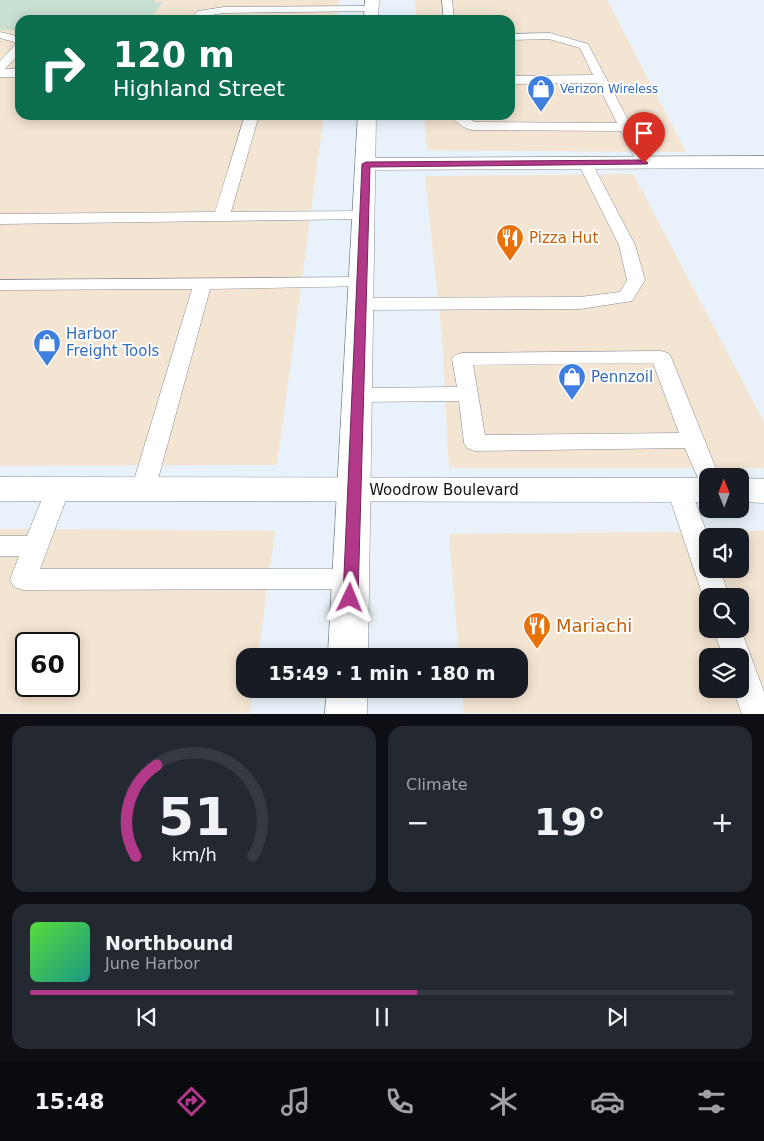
<!DOCTYPE html>
<meta charset="utf-8">
<style>
body{margin:0;font-family:"DejaVu Sans",sans-serif;background:#242831;color:#f1f3f6;height:100vh;display:flex;flex-direction:column;font-size:19px;white-space:nowrap}
*{box-sizing:border-box;margin:0}
p{font-size:16px;color:#9ea1a6}
.icon{flex:none;width:28px;height:28px;fill:none;stroke:currentColor;stroke-width:2;stroke-linecap:round;stroke-linejoin:round}
.map{position:relative;height:714px;overflow:hidden}
.side{display:flex;flex-direction:column;gap:12px;padding:12px;background:#0d0f14;flex:1}
.side>*{flex:none}
.guide{position:absolute;left:15px;top:15px;width:500px;height:105px;border-radius:15px;box-shadow:0 2px 12px #0003;background:#0b6e4f;color:#fff;overflow:hidden}
.needle{width:32px;rotate:359deg}
.tools{position:absolute;left:699px;top:468px;display:grid;gap:10px}
.tools a{display:grid;place-items:center;width:50px;height:50px;border-radius:10px;background:#171b24;box-shadow:0 2px 12px #0003;font-size:25px}
.speed{position:absolute;left:15px;top:632px;display:flex;gap:10px;font-size:25px;font-weight:700;text-align:center}
.speed>*{display:grid;place-content:center;width:65px;height:65px;border-radius:50%;background:#171b24;box-shadow:0 2px 12px #0003;line-height:1}
.speed .limit{border:2px solid #111;border-radius:8px;background:#fff;color:#111}
.pin{position:absolute;display:grid;place-items:center;width:42px;height:42px;color:#fff;margin:-51px -21px;border-radius:50% 50% 50% 0;rotate:-45deg;box-shadow:0 0 5px #0007}
.pin .icon{rotate:45deg}
.me{position:absolute;width:55px;margin:-28px;rotate:2deg;stroke-linejoin:round;filter:drop-shadow(0 0 4px #0008)}
.turn{display:flex;align-items:center;gap:18px;height:105px;padding:0 15px;font-size:22px}
.turn .icon{width:65px;height:65px;stroke-width:2.5}
.turn b{display:block;font-size:35px;line-height:42px}
.big{font-size:38px;font-weight:700;line-height:1.1}
.side .widget{flex:1;display:flex;flex-direction:column;justify-content:center;gap:8px;min-width:0;padding:0 18px;border-radius:15px;background:#242831}
.side .dial{align-items:center;gap:0}
.dial svg{height:130px;overflow:visible;fill:none;stroke:#363941;stroke-width:7;stroke-linecap:round;text-anchor:middle}
.dial text{fill:#f1f3f6;stroke:none}
.song{display:flex;align-items:center;gap:15px}
.cover{width:60px;height:60px;border-radius:8px;background:linear-gradient(135deg,hsl(110 70% 55%),hsl(170 70% 35%))}
.played{height:5px;border-radius:2px;background:linear-gradient(90deg,#b2388a 55%,#363941 55%)}
.keys{display:flex;justify-content:space-around;direction:ltr}
.heat{display:flex;justify-content:space-between;align-items:center;font-size:28px;direction:ltr}
.side .tiles{flex:1;display:grid;gap:12px;grid-template-columns:1fr 1fr}
.widget:last-child{grid-column:span 2}
.trip{position:absolute;left:236px;top:648px;width:292px;height:50px;border-radius:15px;background:#171b24;box-shadow:0 2px 12px #0003;font-weight:700;line-height:50px;text-align:center}
.menu{display:flex;height:80px;justify-content:space-around;align-items:center;background:#090b0e;color:#9ea1a6}
.menu .icon{width:35px;height:35px}
.menu .active{color:#b2388a}
.menu b{font-size:22px;color:#f1f3f6}
.map>svg:first-child{display:block}
.commercial{fill:#f4e4d2;fill-rule:evenodd}
.green{fill:#c8e0d1}
.lines{fill:none;stroke-linecap:round;stroke-linejoin:round}
.lane-casing{stroke:#838c93;stroke-width:1}
.street-casing{stroke:#838c93;stroke-width:1}
.primary-casing{stroke:#838c93;stroke-width:1}
.lane{fill:#fff;fill-rule:evenodd}
.street{fill:#fff;fill-rule:evenodd}
.primary{fill:#fff;fill-rule:evenodd}
.route{fill:#b2388a;stroke:#74245a}
.labels{text-anchor:middle;stroke-width:4;stroke-linejoin:round;paint-order:stroke}
.far-shop-label{font-size:12px;fill:#366cbe;stroke:#fefefe;text-anchor:start}
.food-label{font-size:15px;fill:#c56008;stroke:#fefefe;text-anchor:start}
.shop-label{font-size:15px;fill:#366cbe;stroke:#fefefe;text-anchor:start}
.street-label{font-size:15px;fill:#0d1013;stroke:#fefefe}
.near-food-label{font-size:18px;fill:#c56008;stroke:#fefefe;text-anchor:start}
</style>
<div class="map">
<svg width="764" height="714" viewBox="0 0 764 714">
<rect width="100%" height="100%" fill="#e9f2fa"/>
<g class="commercial">
<polygon points="154,0 339,0 336,20 149,20 163,2 153,2"/>
<polygon points="415,0 607,0 686,152 427,150 424,115 510,115 510,20 417,20"/>
<polygon points="0,30 20,30 20,115 324,115 277,465 0,466"/>
<polygon points="633,174 764,422 764,468 449,468 442,337 425,176"/>
<path d="M0,529l275,2 -17,125h-13v33h8l-3,24h-250zM26,644h43v42h-43z"/>
<path d="M764,531v182h-300l-2,-24h58v-33h-61l-10,-122zM708,536h32v33h-32zM708,596h32v33h-32zM708,656h32v33h-32z"/>
</g>
<polygon class="green" points="0,0 154,0 154,2 163,2 149,20 20,20 20,30 0,30"/>
<g class="lines">
<defs>
<g id="lane">
<polygon points="442,0 452,0 454,20 444,20"/>
<polygon points="371,6 376,9 375,11 224,13 205,16 203,17 205,20 195,20 193,17 198,11 224,7"/>
<polygon points="0,32 20,37 20,53 5,69 20,69 20,77 0,77 0,61 17,43 0,38"/>
<path d="M550,33l38,11 63,119 -2,3h-10l-18,-35 -150,-1c-8,-2 -16,-9 -21,-15h15l9,7 143,1 -20,-40 -87,1v-8l83,-1 -13,-27 -31,-9 -39,1v-6z"/>
<polygon points="245,115 259,115 231,212 363,211 369,213 371,216 369,219 0,224 0,214 215,212"/>
<polygon points="585,159 590,160 592,163 635,245 645,280 632,301 580,309 361,310 354,308 352,304 354,300 361,298 580,297 620,292 627,280 619,245 578,163 580,160"/>
<polygon points="362,277 368,278 371,282 368,286 210,289 155,490 151,496 143,499 135,496 131,490 192,289 0,290 0,280"/>
<path d="M661,351l7,2 3,4 48,119h-11v9l-8,-2 -15,-35 -210,3 -8,-3 -3,-5 -5,-42 -102,1 -7,-2 -4,-5 4,-5 7,-2 100,-1 -5,-28 3,-4 7,-2zM653,363l26,70 -194,2 -12,-70z"/>
<polygon points="58,480 66,483 70,489 40,569 351,569 360,572 364,579 360,586 351,589 23,590 14,587 10,580 19,556 0,556 0,536 27,536 46,489 50,483"/>
<polygon points="679,481 687,484 691,490 708,536 708,569 720,569 729,596 708,596 708,604 703,596 667,490 671,484"/>
<polygon points="740,627 764,692 764,714 742,714 733,689 740,689 740,656 723,656 713,629 740,629"/>
</g>
<g id="street">
<polygon points="764,156 764,168 366,170 359,168 356,164 359,160 366,158"/>
<polygon points="0,477 708,478 708,502 0,501"/>
<polygon points="740,478 764,479 764,503 740,502"/>
</g>
<g id="primary">
<polygon points="365,0 379,0 378,20 364,20"/>
<polygon points="358,115 376,115 368,656 328,656"/>
<polygon points="327,689 367,689 367,714 325,714"/>
</g>
</defs>
<use href="#lane" class="lane-casing"/>
<use href="#street" class="street-casing"/>
<use href="#primary" class="primary-casing"/>
<use href="#lane" class="lane"/>
<use href="#street" class="street"/>
<use href="#primary" class="primary"/>
</g>
<polygon class="route" points="644,160 648,163 647,164 370,167 358,598 356,603 350,605 345,603 343,598 362,164 366,162"/>
<defs>
<symbol id="shop-pin" viewBox="-11 -11 22 30"><path d="M0 17L-7.5 6A9.5 9.5 0 1 1 7.5 6Z" fill="#3f7fe0" stroke="#fefefe"/><path d="M-5-2.5h2.3a2.7 3.5 0 0 1 5.4 0H5L5.5 6h-11ZM-1.5-2.5h3a1.5 2.3 0 0 0-3 0Z" fill="#fff"/></symbol>
<symbol id="restaurant-pin" viewBox="-11 -11 22 30"><path d="M0 17L-7.5 6A9.5 9.5 0 1 1 7.5 6Z" fill="#e8710a" stroke="#fefefe"/><path d="M-5-6h1v4h1v-4h1v4h1v-4h1v5L-1.5 .5V6h-2V.5L-5-1ZM5-6V6H3V1.5H1.5Q1.5-4 5-6Z" fill="#fff"/></symbol>
</defs>
<g fill-rule="evenodd">
<use href="#shop-pin" x="525" y="73" width="32" height="43"/>
<use href="#restaurant-pin" x="494" y="222" width="32" height="43"/>
<use href="#shop-pin" x="31" y="327" width="32" height="43"/>
<use href="#shop-pin" x="556" y="361" width="32" height="43"/>
<use href="#restaurant-pin" x="521" y="610" width="32" height="43"/>
</g>
<g class="labels">
<g class="far-shop-label">
<text x="560" y="93">Verizon Wireless</text>
</g>
<g class="food-label">
<text x="529" y="243">Pizza Hut</text>
</g>
<g class="shop-label">
<text x="66" y="339">Harbor<tspan x="66" dy="17">Freight Tools</tspan></text>
<text x="591" y="382">Pennzoil</text>
</g>
<g class="street-label">
<text x="444" y="495">Woodrow Boulevard</text>
</g>
<g class="near-food-label">
<text x="556" y="632">Mariachi</text>
</g>
</g>
</svg>
<div class="tools">
<a><svg class="needle" viewBox="-14 -14 28 28"><path d="M0-13l5 13h-10z" fill="#e53935"/><path d="M0 13l5-13h-10z" fill="#9ea1a6"/></svg></a>
<a><svg class="icon" aria-label="sound" viewBox="0 0 24 24"><path d="M4 9h4l5-4v14l-5-4H4zM17 9q2 3 0 6"/></svg></a>
<a><svg class="icon" aria-label="search" viewBox="0 0 24 24"><circle cx="10" cy="10" r="6"/><path d="M15 15l6 6"/></svg></a>
<a><svg class="icon" aria-label="layers" viewBox="0 0 24 24"><path d="M12 4l9 5-9 5-9-5zM3 14l9 5 9-5"/></svg></a>
</div>
<div class="speed"><div class="limit">60</div></div>
<div class="pin" style="left:644px;top:163px;background:#d93025"><svg class="icon" aria-label="arrive" viewBox="0 0 24 24"><path d="M6 21V4h12l-3 4 3 4H6"/></svg></div>
<svg class="me" style="left:350px;top:598px" viewBox="-20 -20 40 40"><path d="M0-17L14 15 0 8-14 15z" fill="#b2388a" stroke="#fff" stroke-width="4"/></svg>
<div class="trip">15:49 · 1 min · 180 m</div>
<div class="guide">
<div class="turn"><svg class="icon" aria-label="right" viewBox="0 0 24 24"><path d="M7 20v-9h11M14 6l5 5-5 5"/></svg><div><b>120 m</b>Highland Street</div></div>
</div>
</div>
<section class="side">
<div class="tiles">
<div class="widget dial"><svg viewBox="0 0 100 80">
<path d="M14 69A42 42 0 1 1 86 69"/>
<path d="M14 69A42 42 0 0 1 27 13" stroke="#b2388a"/>
<text x="50" y="56" font-size="32" font-weight="700">51</text>
<text x="50" y="72" font-size="11">km/h</text>
</svg></div>
<div class="widget"><p>Climate</p>
<div class="heat"><a>−</a><b class="big">19°</b><a>+</a></div>
</div>
<div class="widget">
<div class="song"><i class="cover"></i><div><b>Northbound</b><p>June Harbor</p></div></div>
<div class="played"></div>
<div class="keys"><svg class="icon" aria-label="previous" viewBox="0 0 24 24"><path d="M18 5L8 12l10 7zM5 5v14"/></svg><svg class="icon" aria-label="pause" viewBox="0 0 24 24"><path d="M8 5v14M16 5v14"/></svg><svg class="icon" aria-label="next" viewBox="0 0 24 24"><path d="M6 5l10 7-10 7zM19 5v14"/></svg></div>
</div>
</div>
</section>
<nav class="menu">
<b>15:48</b>
<svg class="icon active" aria-label="directions" viewBox="0 0 24 24"><path d="M12 3l9 9-9 9-9-9zM9 14v-3h6M13 9l2 2-2 2"/></svg>
<svg class="icon" aria-label="music" viewBox="0 0 24 24"><path d="M9 18V5l10-2v13"/><circle cx="6" cy="18" r="3"/><circle cx="16" cy="16" r="3"/></svg>
<svg class="icon" aria-label="phone" viewBox="0 0 24 24"><path d="M5 4h4l2 5-3 2q2 4 5 5l2-3 5 2v4C11 20 4 13 5 4z"/></svg>
<svg class="icon" aria-label="climate" viewBox="0 0 24 24"><path d="M12 3v18M4 7l16 10M4 17L20 7"/></svg>
<svg class="icon" aria-label="car" viewBox="0 0 24 24"><path d="M5 17H2v-5l4-1 3-4h7l3 4 3 1v5h-3M9 17h6M6 11h13"/><circle cx="7" cy="17" r="2"/><circle cx="17" cy="17" r="2"/></svg>
<svg class="icon" aria-label="filters" viewBox="0 0 24 24"><path d="M4 7h16M4 17h16"/><circle cx="9" cy="7" r="2"/><circle cx="15" cy="17" r="2"/></svg>
</nav>
